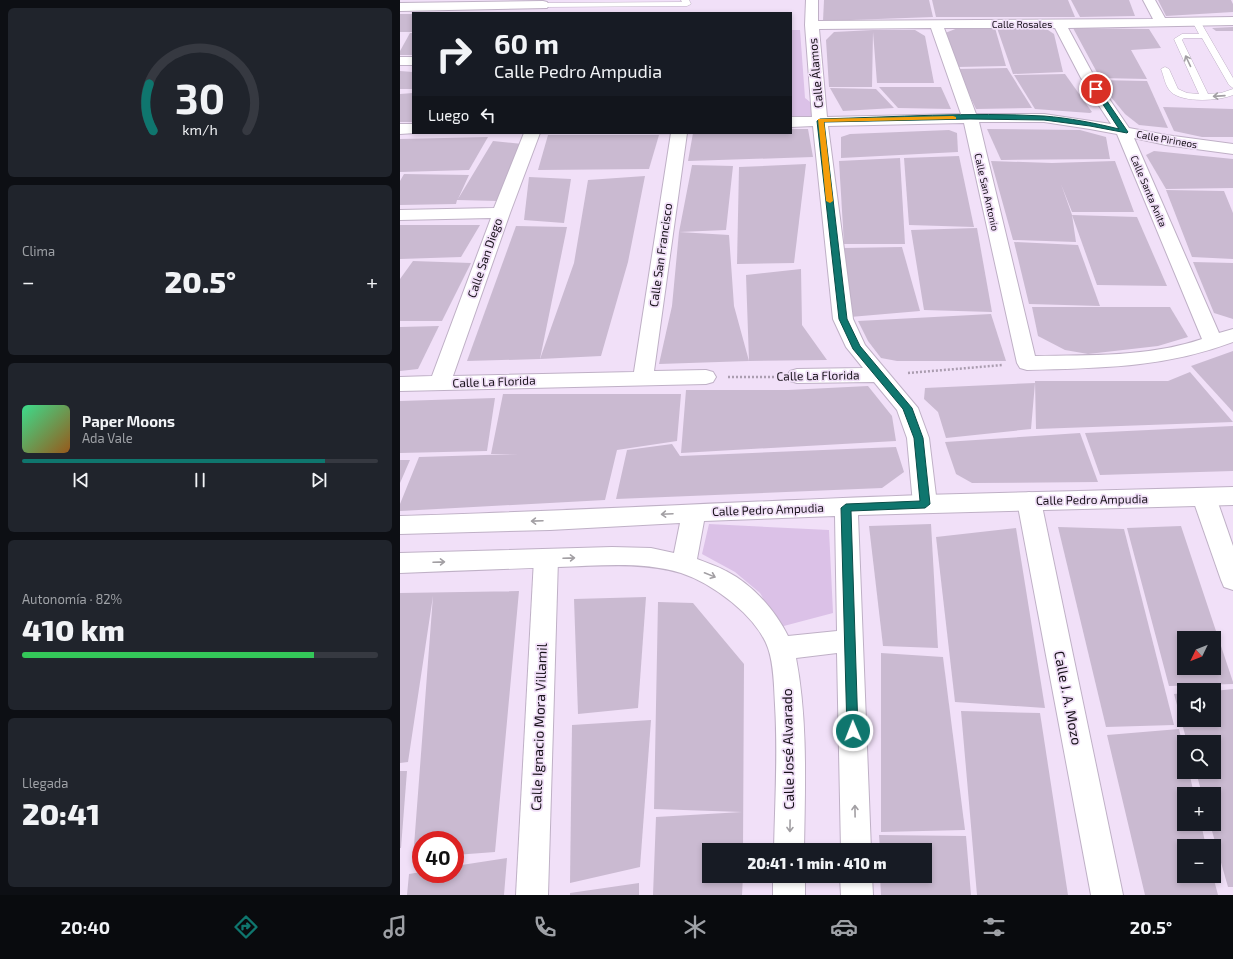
<!DOCTYPE html>
<html lang="es">
<meta charset="utf-8">
<style>
body{margin:0;font-family:"Exo 2",sans-serif;background:#20242c;color:#f1f3f6;height:100vh;display:flex;flex-direction:column;font-size:15px;white-space:nowrap}
*{box-sizing:border-box;margin:0}
p{font-size:13px;color:#9ea1a6}
.icon{flex:none;width:22px;height:22px;fill:none;stroke:currentColor;stroke-width:2;stroke-linecap:round;stroke-linejoin:round}
.map{position:relative;flex:1;overflow:hidden}
.side{display:flex;flex-direction:column;gap:8px;padding:8px;background:#0d0f14;width:400px}
.side>*{flex:none}
.hud{position:absolute;left:12px;top:12px;width:380px;height:122px;border-radius:0px;box-shadow:0 2px 6px #0003;background:#171b24;color:#f1f3f6;overflow:hidden}
.needle{width:26px;rotate:227deg}
.buttons{position:absolute;left:777px;top:631px;display:grid;gap:8px}
.buttons a{display:grid;place-items:center;width:44px;height:44px;border-radius:0px;background:#171b24;box-shadow:0 2px 6px #0003;font-size:20px}
.speed{position:absolute;left:12px;top:831px;display:flex;gap:8px;font-size:20px;font-weight:700;text-align:center}
.speed>*{display:grid;place-content:center;width:52px;height:52px;border-radius:50%;background:#171b24;box-shadow:0 2px 6px #0003;line-height:1}
.speed .limit{border:6px solid #d22;background:#fff;color:#111}
.pin{position:absolute;display:grid;place-items:center;width:34px;height:34px;color:#fff;margin:-17px;border:2px solid #fff;border-radius:50%;box-shadow:0 1px 4px #0007}
.me{position:absolute;width:44px;margin:-22px;rotate:359deg;stroke-linejoin:round;filter:drop-shadow(0 0 3px #0008)}
.turn{display:flex;align-items:center;gap:14px;height:84px;padding:0 16px;font-size:18px}
.turn .icon{width:52px;height:52px;stroke-width:2.5}
.turn b{display:block;font-size:28px;line-height:34px}
.then{display:flex;align-items:center;height:38px;padding:0 16px;background:#0003;gap:8px;font-size:15px}
.big{font-size:30px;font-weight:800;line-height:1.1}
.side .widget{flex:1;display:flex;flex-direction:column;justify-content:center;gap:6px;min-width:0;padding:0 14px;border-radius:6px;background:#20242c}
.side .dial{align-items:center;gap:0}
.dial svg{height:104px;overflow:visible;fill:none;stroke:#363941;stroke-width:7;stroke-linecap:round;text-anchor:middle}
.dial text{fill:#f1f3f6;stroke:none}
.song{display:flex;align-items:center;gap:12px}
.cover{width:48px;height:48px;border-radius:6px;background:linear-gradient(135deg,hsl(150 70% 55%),hsl(30 70% 35%))}
.played{height:4px;border-radius:2px;background:linear-gradient(90deg,#0f766e 85%,#363941 85%)}
.keys{display:flex;justify-content:space-around;direction:ltr}
.heat{display:flex;justify-content:space-between;align-items:center;font-size:22px;direction:ltr}
.charge{height:6px;border-radius:3px;background:linear-gradient(90deg,#34c759 82%,#363941 0)}
.trip{position:absolute;left:302px;top:843px;width:230px;height:40px;border-radius:0px;background:#171b24;box-shadow:0 2px 6px #0003;font-weight:800;line-height:40px;text-align:center}
.menu{display:flex;height:64px;justify-content:space-around;align-items:center;background:#090b0e;color:#9ea1a6}
.menu .icon{width:28px;height:28px}
.menu .on{color:#0f766e}
.menu b{font-size:18px;color:#f1f3f6}
main{display:flex;flex:1;min-height:0}
.map>svg:first-child{display:block}
.green{fill:#dbc1e7}
.building{fill:#cabad1;fill-rule:evenodd}
.lines{fill:none;stroke-linecap:round;stroke-linejoin:round}
.service-casing{stroke:#bfb0c6;stroke-width:1}
.minor-casing{stroke:#bfb0c6;stroke-width:2}
.tertiary-casing{stroke:#bfb0c6;stroke-width:2}
.path{stroke:#ab9db0;stroke-width:2.5;stroke-dasharray:2 2;stroke-linecap:butt}
.service{fill:#fff;fill-rule:evenodd}
.minor{fill:#fff;fill-rule:evenodd}
.tertiary{fill:#fff;fill-rule:evenodd}
.oneway{stroke:#a29fa3}
.route{fill:#0f766e;stroke:#0a4d48}
.slow{fill:#f59e0b}
.labels{text-anchor:middle;stroke-width:3.5;stroke-linejoin:round;paint-order:stroke}
.far-street-label{font-size:10px;fill:#161018;stroke:#f1e0f8}
.street-label{font-size:12px;fill:#161018;stroke:#f1e0f8}
.near-street-label{font-size:14px;fill:#161018;stroke:#f1e0f8}
</style>
<main>
<section class="side">
<div class="widget dial"><svg viewBox="0 0 100 80">
<path d="M14 69A42 42 0 1 1 86 69"/>
<path d="M14 69A42 42 0 0 1 11 33" stroke="#0f766e"/>
<text x="50" y="56" font-size="32" font-weight="700">30</text>
<text x="50" y="72" font-size="11">km/h</text>
</svg></div>
<div class="widget"><p>Clima</p>
<div class="heat"><a>−</a><b class="big">20.5°</b><a>+</a></div>
</div>
<div class="widget">
<div class="song"><i class="cover"></i><div><b>Paper Moons</b><p>Ada Vale</p></div></div>
<div class="played"></div>
<div class="keys"><svg class="icon" aria-label="previous" viewBox="0 0 24 24"><path d="M18 5L8 12l10 7zM5 5v14"/></svg><svg class="icon" aria-label="pause" viewBox="0 0 24 24"><path d="M8 5v14M16 5v14"/></svg><svg class="icon" aria-label="next" viewBox="0 0 24 24"><path d="M6 5l10 7-10 7zM19 5v14"/></svg></div>
</div>
<div class="widget"><p>Autonomía · 82%</p><b class="big">410 km</b><div class="charge"></div></div>
<div class="widget"><p>Llegada</p><b class="big">20:41</b></div>
</section>
<div class="map">
<svg width="833" height="895" viewBox="0 0 833 895">
<rect width="100%" height="100%" fill="#f1e0f8"/>
<g class="green">
<polygon points="391,30 400,30 405,98 414,105 415,117 391,121"/>
<polygon points="309,524 429,530 433,613 380,627 360,593 335,572 302,554"/>
</g>
<g class="building">
<polygon points="424,0 529,0 533,17 423,21"/>
<polygon points="532,0 668,0 675,17 536,17"/>
<polygon points="671,0 729,0 735,16 680,17"/>
<polygon points="758,0 831,0 833,4 833,12 766,16"/>
<rect x="0" y="14" width="13" height="18"/>
<polygon points="636,27 648,30 654,34 663,72 613,74 597,28"/>
<polygon points="833,27 833,31 816,31 812,28"/>
<polygon points="558,28 595,28 606,66 557,67 545,33"/>
<polygon points="673,28 749,29 761,48 731,50 747,79 700,78"/>
<polygon points="473,30 515,30 525,36 534,83 477,83 473,32 472,87 429,87 426,40 434,32"/>
<polygon points="10,33 13,33 13,55 0,55 0,51"/>
<polygon points="607,68 632,108 576,109 557,69"/>
<polygon points="0,71 13,72 13,89 0,89"/>
<polygon points="665,74 692,112 690,113 635,109 614,75"/>
<polygon points="697,80 747,81 768,128 739,125 725,114"/>
<polygon points="479,87 541,87 551,109 498,108"/>
<polygon points="430,88 476,89 494,108 443,111"/>
<polygon points="13,93 13,122 0,122 0,94"/>
<polygon points="763,107 833,109 833,137 802,137 774,131"/>
<polygon points="391,129 408,129 413,157 288,161 293,133 391,133"/>
<polygon points="587,129 680,130 706,137 710,159 601,160"/>
<polygon points="549,130 557,133 558,152 441,158 441,137 450,134"/>
<polygon points="148,135 259,135 249,169 138,170"/>
<polygon points="88,137 69,170 0,172 0,139"/>
<polygon points="93,141 123,144 98,201 57,200 56,204 0,205 0,181 4,174 69,175 58,199"/>
<polygon points="754,151 833,159 833,188 766,189 746,155"/>
<polygon points="559,156 574,227 509,225 504,158"/>
<polygon points="500,158 505,244 444,244 439,161"/>
<polygon points="591,161 652,163 715,161 734,212 672,212 661,184 672,215 676,242 613,240"/>
<polygon points="406,164 394,263 337,264 339,167"/>
<polygon points="292,165 333,166 326,230 279,232 329,235 334,306 349,361 259,364 272,306 279,232"/>
<polygon points="245,176 228,262 201,356 140,359 174,263 188,180"/>
<polygon points="129,177 171,179 164,223 124,220"/>
<polygon points="766,190 824,191 833,213 833,259 792,257"/>
<polygon points="672,215 737,217 767,286 697,285"/>
<polygon points="0,225 80,225 61,257 0,259"/>
<polygon points="116,226 167,227 140,359 67,361"/>
<polygon points="577,228 592,312 524,310 511,230"/>
<polygon points="614,242 678,245 700,306 629,304"/>
<polygon points="502,247 520,311 450,317 443,248"/>
<polygon points="13,261 71,263 42,321 0,321 0,279"/>
<polygon points="793,262 833,263 833,319 814,313"/>
<polygon points="401,269 402,325 427,360 349,361 346,275"/>
<polygon points="632,307 770,307 788,337 758,346 688,354 665,350 638,336"/>
<polygon points="591,314 606,361 497,361 481,358 468,341 458,321"/>
<polygon points="39,326 18,369 0,371 0,327"/>
<polygon points="833,351 833,412 791,366"/>
<polygon points="790,372 833,422 636,429 635,381 768,381"/>
<polygon points="635,383 631,429 546,438 538,412 524,399 525,388"/>
<polygon points="468,386 492,416 496,441 281,453 286,390 388,390"/>
<polygon points="103,394 281,394 277,441 217,450 205,500 0,511 0,504 19,457 119,454 91,454"/>
<polygon points="95,398 87,451 0,453 0,401"/>
<polygon points="833,426 833,471 700,475 685,433"/>
<polygon points="680,433 698,482 572,483 556,474 545,442"/>
<polygon points="272,444 280,456 496,447 504,472 482,488 216,499 227,450"/>
<polygon points="0,460 10,460 0,483"/>
<polygon points="531,524 538,648 483,646 469,526"/>
<path d="M781,526l52,156v2l-64,2 -42,-158zM784,638h30v30h-30z"/>
<polygon points="658,527 724,529 774,725 706,727"/>
<polygon points="616,528 645,708 555,702 536,537"/>
<polygon points="119,591 95,852 55,855 55,840 21,840 21,858 13,859 33,596 8,762 0,763 0,593"/>
<polygon points="246,597 238,708 178,714 174,599"/>
<polygon points="258,602 293,603 344,664 343,850 309,850 309,876 343,876 342,895 253,895 256,817 342,812 254,809"/>
<polygon points="481,653 543,657 565,830 481,832"/>
<polygon points="833,689 833,887 828,887 810,824 814,824 814,794 802,794 796,772 814,772 814,742 787,742 774,694 784,693 784,720 814,720 814,691"/>
<polygon points="561,711 640,713 668,895 577,895"/>
<polygon points="251,720 240,867 170,883 172,725"/>
<polygon points="779,729 784,751 784,772 789,772 794,794 784,794 784,824 801,824 806,846 784,846 784,876 813,876 818,895 745,895 707,735"/>
<polygon points="0,771 7,771 1,848 0,848"/>
<polygon points="479,835 566,836 571,895 481,895 480,876 525,876 525,850 480,850"/>
<polygon points="107,858 104,895 7,895 9,874 21,872 21,874 55,874 55,866"/>
<polygon points="239,883 239,895 170,895 170,893"/>
</g>
<g class="lines">
<defs>
<g id="service">
<polygon points="281,0 289,0 291,4 287,6 143,7 139,5 143,3 282,2"/>
<path d="M793,19h3l4,2 33,57v10l-4,-3 -27,-47h-18l-2,2 26,54 13,-1 12,-4v6c-14,6 -50,8 -62,-3 -6,-6 -7,-16 -10,-23l4,-2 4,2 9,20 9,4 12,1 -25,-55 8,-5h17l-7,-13z"/>
</g>
<g id="minor">
<path d="M406,0h12v21l335,-2 -10,-19h12l10,18 68,-1v8l-165,3 27,50 34,50 37,7 67,9v10l-67,-9 -32,-7 85,195 14,-4v13c-68,26 -134,26 -206,28l-7,-2 -3,-5 -53,-240 -136,3 25,193 12,26 53,63 11,30 8,66 -4,6 -8,3 -8,-3 -4,-6 -6,-66 -10,-28 -23,-28 -77,1 -7,-2 -3,-5 3,-5 7,-2 66,-1 -17,-21 -13,-28 -20,-193 -22,1v-10h21l-7,-92zM531,28l30,86 -134,3 -8,-88zM544,28h111l26,50 30,46 -67,-10h-68zM579,122h65l46,7 27,5 85,205c-53,18 -112,16 -167,17z"/>
<polygon points="143,1 147,2 149,5 147,8 0,11 0,3"/>
<rect x="0" y="57" width="13" height="8"/>
<polygon points="0,124 13,124 13,133 15,133 0,134"/>
<polygon points="124,133 140,133 110,213 53,376 234,372 271,133 287,133 254,371 306,370 313,372 316,377 313,382 306,384 0,391 0,377 32,376 91,218 0,220 0,210 94,208"/>
<polygon points="804,488 812,491 816,497 833,546 833,590 824,587 821,580 792,497 796,491"/>
<polygon points="629,492 637,495 641,501 723,895 691,895 617,501 621,495"/>
<polygon points="146,549 155,552 158,559 148,895 116,895 134,559 137,552"/>
</g>
<g id="tertiary">
<path d="M833,487v18l-375,10 13,335h-30l-4,-197 -41,5c12,63 9,128 8,192h-30c1,-48 4,-97 1,-145 -1,-18 -1,-40 -7,-57 -11,-32 -56,-65 -87,-75 -39,-12 -84,-7 -124,-6 -52,2 -105,4 -157,6v-20l212,-6 39,1 23,5 6,-30 -130,7 -150,4v-18c174,-5 349,-15 523,-21 103,-3 207,-5 310,-8zM435,516l2,115 -49,5c-13,-26 -35,-51 -62,-65 -9,-5 -19,-8 -29,-12l7,-38z"/>
<rect x="373" y="876" width="32" height="19"/>
<polygon points="440,876 472,876 473,895 441,895"/>
</g>
</defs>
<use href="#service" class="service-casing"/>
<use href="#minor" class="minor-casing"/>
<use href="#tertiary" class="tertiary-casing"/>
<g class="path">
<polyline points="508,373 603,365"/>
<polyline points="328,377 375,377"/>
</g>
<use href="#service" class="service"/>
<use href="#minor" class="minor"/>
<use href="#tertiary" class="tertiary"/>
</g>
<defs><path id="oneway-shaft" d="M-6 0H5M1.5-3L5.5 0L1.5 3" fill="none" stroke-width="1.6" stroke-linecap="round" stroke-linejoin="round"/></defs>
<g class="oneway">
<use href="#oneway-shaft" transform="translate(788 61) rotate(-115)"/>
<use href="#oneway-shaft" transform="translate(819 96) rotate(176)"/>
<use href="#oneway-shaft" transform="translate(267 514) rotate(177)"/>
<use href="#oneway-shaft" transform="translate(137 521) rotate(178)"/>
<use href="#oneway-shaft" transform="translate(169 558) rotate(-2)"/>
<use href="#oneway-shaft" transform="translate(39 562) rotate(-2)"/>
<use href="#oneway-shaft" transform="translate(310 575) rotate(22)"/>
<use href="#oneway-shaft" transform="translate(455 811) rotate(-91)"/>
<use href="#oneway-shaft" transform="translate(390 826) rotate(91)"/>
</g>
<path class="route" d="M696,87l2,1 30,44 -1,1 -37,-7 -46,-6 -74,-1 -146,3 23,197 13,27 52,62 11,30 7,66 -5,4 -74,3 7,220 -1,3 -4,2 -4,-2 -2,-3 -6,-223 5,-4 74,-3 -6,-63 -11,-29 -50,-60 -14,-30 -22,-198 3,-2c75,-2 150,-7 224,-3 25,2 51,7 75,13l-26,-40z"/>
<polygon class="slow" points="553,116 556,117 556,119 424,122 433,201 430,203 426,201 418,119"/>
<g class="labels">
<g class="far-street-label">
<text x="622" y="28">Calle Rosales</text>
<text transform="translate(767 139) rotate(10)" y="4">Calle Pirineos</text>
<text transform="translate(749 191) rotate(67)" y="4">Calle Santa Anita</text>
<text transform="translate(587 192) rotate(77)" y="4">Calle San Antonio</text>
</g>
<g class="street-label">
<text transform="translate(416 73) rotate(-95)" y="4">Calle Álamos</text>
<text transform="translate(261 255) rotate(-82)" y="4">Calle San Francisco</text>
<text transform="translate(85 258) rotate(-71)" y="4">Calle San Diego</text>
<text transform="translate(418 376) rotate(-1)" y="4">Calle La Florida</text>
<text transform="translate(94 382) rotate(-2)" y="4">Calle La Florida</text>
<text transform="translate(692 500) rotate(-1)" y="4">Calle Pedro Ampudia</text>
<text transform="translate(368 510) rotate(-2)" y="4">Calle Pedro Ampudia</text>
</g>
<g class="near-street-label">
<text transform="translate(668 698) rotate(79)" y="5">Calle J. A. Mozo</text>
<text transform="translate(139 727) rotate(-88)" y="5">Calle Ignacio Mora Villamil</text>
<text transform="translate(388 749) rotate(-91)" y="5">Calle José Alvarado</text>
</g>
</g>
</svg>
<div class="buttons">
<a><svg class="needle" viewBox="-14 -14 28 28"><path d="M0-13l5 13h-10z" fill="#e53935"/><path d="M0 13l5-13h-10z" fill="#9ea1a6"/></svg></a>
<a><svg class="icon" aria-label="sound" viewBox="0 0 24 24"><path d="M4 9h4l5-4v14l-5-4H4zM17 9q2 3 0 6"/></svg></a>
<a><svg class="icon" aria-label="search" viewBox="0 0 24 24"><circle cx="10" cy="10" r="6"/><path d="M15 15l6 6"/></svg></a>
<a>+</a>
<a>−</a>
</div>
<div class="speed"><div class="limit">40</div></div>
<div class="pin" style="left:696px;top:89px;background:#d93025"><svg class="icon" aria-label="arrive" viewBox="0 0 24 24"><path d="M6 21V4h12l-3 4 3 4H6"/></svg></div>
<svg class="me" style="left:453px;top:731px" viewBox="-20 -20 40 40"><circle r="17" fill="#0f766e" stroke="#fff" stroke-width="3"/><path d="M0-11L8 9 0 5-8 9z" fill="#fff"/></svg>
<div class="trip">20:41 · 1 min · 410 m</div>
<div class="hud">
<div class="turn"><svg class="icon" aria-label="right" viewBox="0 0 24 24"><path d="M7 20v-9h11M14 6l5 5-5 5"/></svg><div><b>60 m</b>Calle Pedro Ampudia</div></div>
<div class="then">Luego<svg class="icon" aria-label="left" viewBox="0 0 24 24"><path d="M17 20v-9H6M10 6l-5 5 5 5"/></svg></div>
</div>
</div>
</main>
<nav class="menu">
<b>20:40</b>
<svg class="icon on" aria-label="directions" viewBox="0 0 24 24"><path d="M12 3l9 9-9 9-9-9zM9 14v-3h6M13 9l2 2-2 2"/></svg>
<svg class="icon" aria-label="music" viewBox="0 0 24 24"><path d="M9 18V5l10-2v13"/><circle cx="6" cy="18" r="3"/><circle cx="16" cy="16" r="3"/></svg>
<svg class="icon" aria-label="phone" viewBox="0 0 24 24"><path d="M5 4h4l2 5-3 2q2 4 5 5l2-3 5 2v4C11 20 4 13 5 4z"/></svg>
<svg class="icon" aria-label="climate" viewBox="0 0 24 24"><path d="M12 3v18M4 7l16 10M4 17L20 7"/></svg>
<svg class="icon" aria-label="car" viewBox="0 0 24 24"><path d="M5 17H2v-5l4-1 3-4h7l3 4 3 1v5h-3M9 17h6M6 11h13"/><circle cx="7" cy="17" r="2"/><circle cx="17" cy="17" r="2"/></svg>
<svg class="icon" aria-label="filters" viewBox="0 0 24 24"><path d="M4 7h16M4 17h16"/><circle cx="9" cy="7" r="2"/><circle cx="15" cy="17" r="2"/></svg>
<b>20.5°</b>
</nav>
